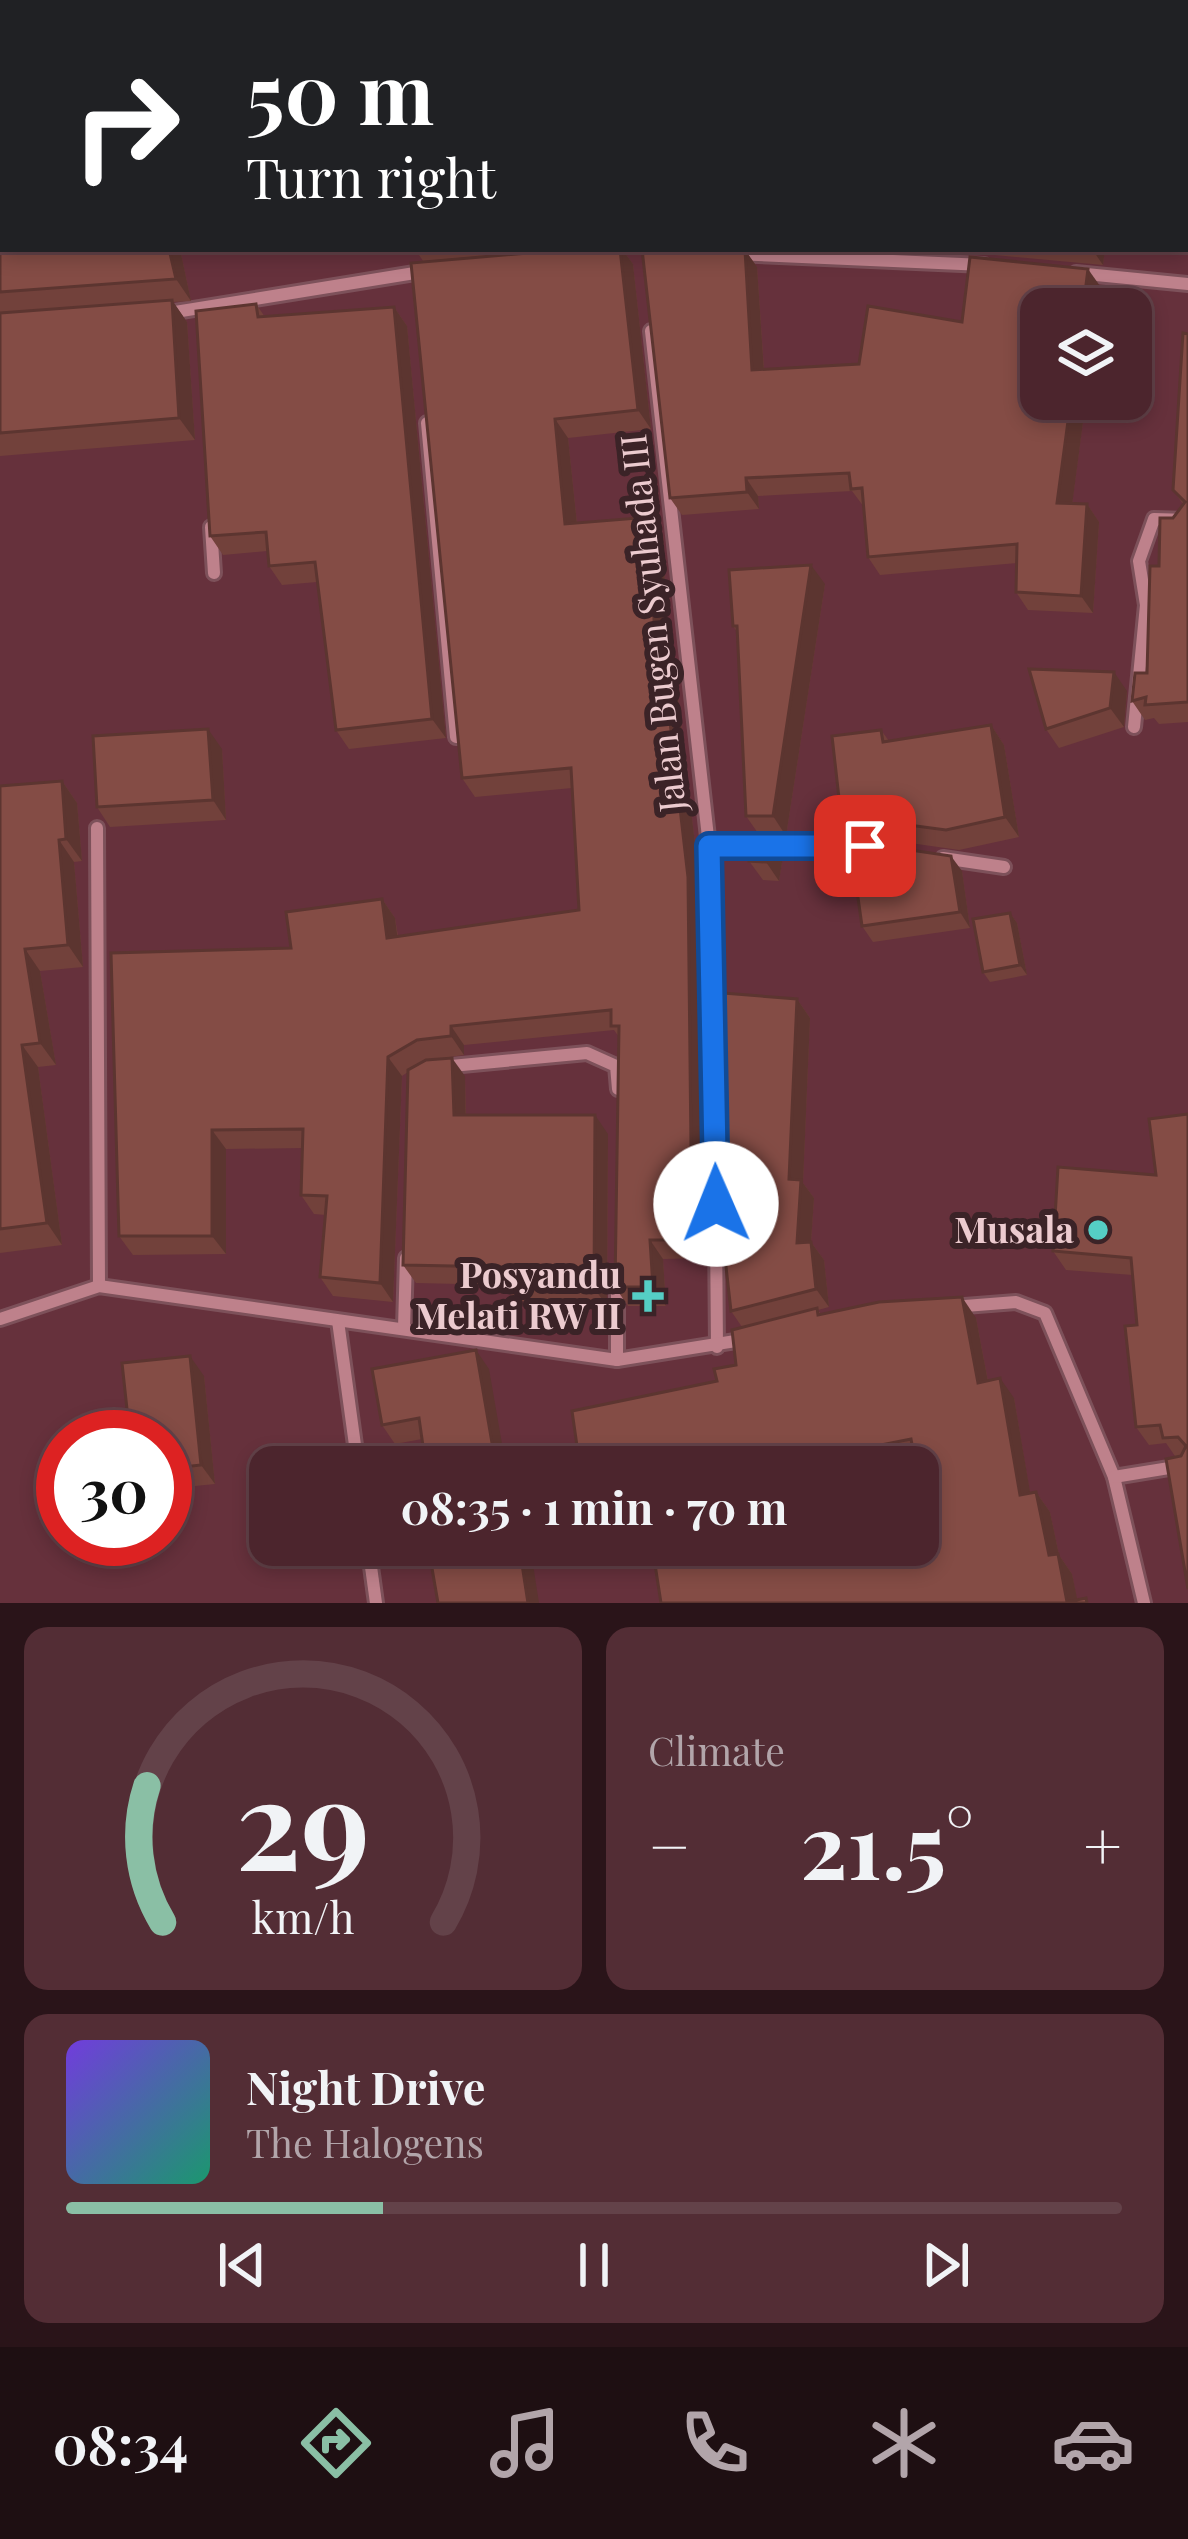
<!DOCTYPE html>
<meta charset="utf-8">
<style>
body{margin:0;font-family:"Playfair Display",serif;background:#532d35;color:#f1f3f6;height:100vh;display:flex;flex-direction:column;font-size:45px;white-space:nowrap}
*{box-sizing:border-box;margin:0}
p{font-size:39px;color:#b2a5aa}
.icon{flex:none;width:66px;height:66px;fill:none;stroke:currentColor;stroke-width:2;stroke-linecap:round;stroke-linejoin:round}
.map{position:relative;height:1603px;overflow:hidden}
.details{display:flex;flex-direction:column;gap:24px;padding:24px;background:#2a1419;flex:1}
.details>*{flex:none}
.hud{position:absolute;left:0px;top:0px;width:1188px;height:252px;box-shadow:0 6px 18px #0003,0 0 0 3px #634249;background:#202124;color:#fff;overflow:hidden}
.buttons{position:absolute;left:1020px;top:288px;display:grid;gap:24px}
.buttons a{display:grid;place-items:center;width:132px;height:132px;border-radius:24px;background:#4c252d;box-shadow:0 6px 18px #0003,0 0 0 3px #634249;font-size:60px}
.speed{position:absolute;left:36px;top:1410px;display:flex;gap:24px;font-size:60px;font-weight:700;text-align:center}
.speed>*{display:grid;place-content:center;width:156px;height:156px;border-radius:50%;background:#4c252d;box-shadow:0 6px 18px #0003,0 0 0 3px #634249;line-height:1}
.speed .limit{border:18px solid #d22;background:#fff;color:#111}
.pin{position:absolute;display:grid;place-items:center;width:102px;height:102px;color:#fff;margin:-51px;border-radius:24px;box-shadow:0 6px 18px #0006}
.me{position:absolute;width:132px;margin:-66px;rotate:359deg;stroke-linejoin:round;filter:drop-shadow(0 0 9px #0008)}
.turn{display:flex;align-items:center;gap:42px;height:252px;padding:0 48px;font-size:54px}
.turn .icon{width:156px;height:156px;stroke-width:2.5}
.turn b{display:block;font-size:84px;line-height:102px}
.big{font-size:90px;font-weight:700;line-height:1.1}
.details .widget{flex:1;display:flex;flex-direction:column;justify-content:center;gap:18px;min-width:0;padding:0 42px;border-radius:24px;background:#532d35}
.details .dial{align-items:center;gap:0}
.dial svg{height:312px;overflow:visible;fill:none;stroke:#634249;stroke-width:7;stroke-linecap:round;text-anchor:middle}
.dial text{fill:#f1f3f6;stroke:none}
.song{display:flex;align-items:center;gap:36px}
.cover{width:144px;height:144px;border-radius:18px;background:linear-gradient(135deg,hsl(260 70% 55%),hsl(160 70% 35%))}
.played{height:12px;border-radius:6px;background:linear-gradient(90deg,#8abfa5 30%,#634249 30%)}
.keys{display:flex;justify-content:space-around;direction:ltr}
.heat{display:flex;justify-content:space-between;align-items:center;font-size:66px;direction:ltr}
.details .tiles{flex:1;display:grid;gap:24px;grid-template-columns:1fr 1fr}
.widget:last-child{grid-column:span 2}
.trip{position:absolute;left:249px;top:1446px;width:690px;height:120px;border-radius:24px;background:#4c252d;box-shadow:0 6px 18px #0003,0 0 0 3px #634249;font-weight:700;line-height:120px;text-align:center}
.tabs{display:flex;height:192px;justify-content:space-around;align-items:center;background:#1e0f12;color:#b2a5aa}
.tabs .icon{width:84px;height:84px}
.tabs .current{color:#8abfa5}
.tabs b{font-size:54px;color:#f1f3f6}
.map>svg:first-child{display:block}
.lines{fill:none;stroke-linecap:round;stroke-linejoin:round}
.minor-casing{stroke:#7d515a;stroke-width:18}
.minor{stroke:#be818b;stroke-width:12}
.wall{fill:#72413b}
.shaded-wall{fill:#5c3530}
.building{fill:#844c45;stroke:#5c3530;stroke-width:3}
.route-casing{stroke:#114b97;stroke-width:30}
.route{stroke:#1a73e8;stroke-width:21}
.poi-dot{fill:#55cec5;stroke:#3b2327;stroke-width:4.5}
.labels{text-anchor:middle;stroke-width:12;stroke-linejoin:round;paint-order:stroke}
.street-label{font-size:36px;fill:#eccbcf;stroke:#3b2327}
.poi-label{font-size:36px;font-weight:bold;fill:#eccbcf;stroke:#3b2327;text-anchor:end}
</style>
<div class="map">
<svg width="1188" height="1603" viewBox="0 0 1188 1603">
<rect width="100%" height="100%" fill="#66313c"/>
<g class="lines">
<defs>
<g id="minor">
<polyline points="734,254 984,265"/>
<polyline points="1076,273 1188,284"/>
<polyline points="169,313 427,271"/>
<polyline points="651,331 709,846 713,1004"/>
<polyline points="427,423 456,737"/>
<polyline points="211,527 214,573"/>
<polyline points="1134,727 1146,605 1139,561 1154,519 1188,520"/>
<polyline points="97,828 99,1286"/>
<polyline points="709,846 864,846"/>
<polyline points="943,858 1004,867"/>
<polyline points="441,1067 587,1053 616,1066 618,1089"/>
<polyline points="716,1228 717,1347"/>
<polyline points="952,1307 1016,1302 1045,1313 1114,1477 1144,1603"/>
<polyline points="0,1319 99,1286 617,1360 748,1339"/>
<polyline points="338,1321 358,1467"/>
<polyline points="404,1328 406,1258"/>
<polyline points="617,1360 617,1277"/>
<polyline points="1114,1477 1188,1465"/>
<polyline points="368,1545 376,1603"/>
</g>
</defs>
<use href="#minor" class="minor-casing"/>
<use href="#minor" class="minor"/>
</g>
<g class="wall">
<polygon points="1188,0 1188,249 1185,249 1185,3"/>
<polygon points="0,149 3,249 180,249 191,301 173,302 187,322 195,440 0,456"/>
<polygon points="415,249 564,249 423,261"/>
<polygon points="575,249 622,249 633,264 651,429 568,438 577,523 663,535 668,655 674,663 701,896 705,1258 663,1259 666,1306 628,1306 615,1287 619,1037 614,1030 464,1045 464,1055 428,1060 465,1076 466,1115 608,1134 607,1306 515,1301 504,1285 416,1283 403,1265 408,1072 402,1076 393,1302 333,1296 320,1277 326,1215 314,1214 301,1195 302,1148 226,1149 226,1254 133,1255 119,1236 291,948 382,899 395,918 398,936 579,910 572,788 475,797 462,778"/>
<polygon points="981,249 1105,249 1103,265 984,254"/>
<polygon points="745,250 757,267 764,369 859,364 962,322 1100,286 1097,309 1041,309 1041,399 1086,399 1072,504 1087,504 1099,522 1093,613 1028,610 1016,592 1017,563 880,575 868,557 864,507 852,491 758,496 759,509 682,515 670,498"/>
<polygon points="256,304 265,317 394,307 407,326 446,738 349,749 336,730 317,582 282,585 269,566 267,551 223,555 210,536"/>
<polygon points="1188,334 1188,722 1159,724 1154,718 1145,720 1132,701 1147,673 1159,566 1173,518 1183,504 1173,490"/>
<polygon points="825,584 786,836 760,836 746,816 738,633 733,626"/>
<polygon points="1127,691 1124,727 1059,748 1046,729"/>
<polygon points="991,725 1004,745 1019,837 959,850 854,835 841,816 881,730 889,741"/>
<polygon points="222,749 226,820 110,827 97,807"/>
<polygon points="62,781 77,803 82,861 74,862 83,967 40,971 56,1065 38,1067 62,1245 0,1253 0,786"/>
<polygon points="783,856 779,881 763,880 749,861"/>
<polygon points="962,871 970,928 873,942 862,926"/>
<polygon points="1010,913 1017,923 1027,975 990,982 983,972"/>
<polygon points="797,999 810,1018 803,1183 814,1198 811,1242 824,1260 829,1307 818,1310 821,1314 976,1318 988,1381 1014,1398 1030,1493 1036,1492 1050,1512 1059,1555 1072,1574 1077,1600 1090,1603 787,1557 918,1545 926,1519 915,1461 886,1467 580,1467 717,1381 736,1365 742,1327 731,1311 725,1256 714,1240"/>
<polygon points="1188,1114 1188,1589 1175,1456 1166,1443 1149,1445 1136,1427 1137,1325 1133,1275 1066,1270 1053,1251 1156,1175"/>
<polygon points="489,1369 422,1439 395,1444 382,1425"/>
<polygon points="204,1376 215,1484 165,1489 165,1437"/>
</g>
<g class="shaded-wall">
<polygon points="169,249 180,249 191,301 176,279"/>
<polygon points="620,249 622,249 633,264 651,429 638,410"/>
<polygon points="1092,249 1105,249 1103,265"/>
<polygon points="745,250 757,267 765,387 752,370"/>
<polygon points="1088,269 1100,286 1097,309 1083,309"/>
<polygon points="172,300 187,322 195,440 179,418"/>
<polygon points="394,307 407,326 446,738 432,719"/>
<polygon points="1071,399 1086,399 1070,521 1057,503"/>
<polygon points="555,419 568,438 579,543 565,524"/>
<polygon points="746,478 758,496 759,509 747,492"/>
<polygon points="1087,504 1099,522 1093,613 1081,596"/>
<polygon points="650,517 663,535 668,655 674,663 701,896 705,1258 692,1240 655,645"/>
<polygon points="811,565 825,584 786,836 773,816"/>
<polygon points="1114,672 1127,691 1124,727 1110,708"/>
<polygon points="991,725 1004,745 1019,837 1005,817"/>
<polygon points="208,729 222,749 226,820 213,800"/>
<polygon points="62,781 77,803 82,861 66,839"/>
<polygon points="769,837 783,856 779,881 766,862"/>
<polygon points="59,840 74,862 83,967 68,945"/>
<polygon points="951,856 962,871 970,928 960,912"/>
<polygon points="382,899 395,918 400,957 387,938"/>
<polygon points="1010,913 1017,923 1027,975 1020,965"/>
<polygon points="25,949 40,971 56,1065 40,1043"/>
<polygon points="797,999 810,1018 803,1183 814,1198 811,1242 824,1260 829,1307 816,1289 797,1243 789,1179"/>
<polygon points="451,1026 464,1045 464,1055 451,1036"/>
<polygon points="22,1045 38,1067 62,1245 47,1223"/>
<polygon points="388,1057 402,1076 393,1302 380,1283"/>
<polygon points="452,1058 465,1076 466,1133 454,1115"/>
<polygon points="595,1115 608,1134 607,1306 594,1288"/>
<polygon points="212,1130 226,1149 226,1254 212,1236"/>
<polygon points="650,1240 663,1259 666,1306 653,1287"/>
<polygon points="962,1297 976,1318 992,1403 978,1383"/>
<polygon points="476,1350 489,1369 506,1467 497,1467"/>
<polygon points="190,1356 204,1376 215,1484 201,1465"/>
<polygon points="1000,1378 1014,1398 1034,1515 1020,1495"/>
<polygon points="1036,1492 1050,1512 1059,1555 1072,1574 1078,1603 1068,1603 1049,1555"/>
<polygon points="519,1545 530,1545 539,1603 528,1603"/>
<polygon points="774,1545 784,1545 790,1580 776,1559"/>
</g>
<g class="building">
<rect x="608" y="0" width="443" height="3"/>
<polygon points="1184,0 1188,0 1188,232 1185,231"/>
<polygon points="3,148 3,249 169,249 176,279 0,292 0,149"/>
<polygon points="575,249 620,249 638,410 555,419 565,524 650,517 655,645 661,644 688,877 692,1240 650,1240 653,1287 615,1287 619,1026 611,1026 611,1010 451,1026 451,1036 417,1040 388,1057 380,1283 320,1277 327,1196 301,1195 303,1129 212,1130 212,1236 119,1236 111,953 291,948 286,912 382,899 387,938 579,910 571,768 462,778 411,263"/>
<polygon points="642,249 745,250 752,370 859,364 868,306 962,322 970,257 1088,269 1083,309 1041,309 1041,399 1071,399 1057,503 1087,504 1081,596 1016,592 1017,544 868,557 862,488 851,489 849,473 746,478 747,492 670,498"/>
<polygon points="172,300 179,418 0,433 0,313"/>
<polygon points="256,304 258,317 394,307 432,719 336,730 315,562 269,566 266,532 210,536 196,311"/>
<polygon points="1183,333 1188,334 1188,702 1145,705 1146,697 1132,701 1135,673 1147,673 1150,566 1159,566 1160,518 1173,518 1185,502 1173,490"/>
<polygon points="811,565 773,816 746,816 737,626 733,626 729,570"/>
<polygon points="1029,669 1114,672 1110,708 1046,729"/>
<polygon points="991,725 1005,817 946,830 841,816 832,736 881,730 883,742"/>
<polygon points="208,729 213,800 97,807 93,736"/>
<polygon points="62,781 66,839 59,840 68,945 25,949 40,1043 22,1045 47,1223 0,1229 0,786"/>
<polygon points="748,837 769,837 766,862 749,861"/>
<polygon points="850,841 951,856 960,912 862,926"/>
<polygon points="1010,913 1020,965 983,972 973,919"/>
<polygon points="710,992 797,999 789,1179 801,1180 797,1243 811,1242 816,1289 731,1311 723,1240 714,1240"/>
<polygon points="452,1058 454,1115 595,1115 594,1288 503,1283 503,1267 403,1265 408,1070 426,1060"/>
<polygon points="1188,1114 1188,1589 1166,1459 1181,1456 1186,1446 1178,1437 1163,1438 1160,1425 1136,1427 1125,1326 1137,1325 1131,1258 1053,1251 1058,1167 1156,1175 1149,1119"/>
<polygon points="962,1297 978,1383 1000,1378 1020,1495 1036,1492 1049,1555 1058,1554 1067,1602 1086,1598 1087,1603 661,1603 652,1545 774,1545 776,1559 847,1545 918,1545 918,1521 926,1519 911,1439 770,1467 580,1467 572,1411 717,1381 714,1369 736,1365 732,1330 817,1308 818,1315 879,1302"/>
<polygon points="476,1350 496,1466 506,1464 507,1467 426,1467 419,1418 382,1425 372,1369"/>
<polygon points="190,1356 201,1465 165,1469 165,1437 130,1437 122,1363"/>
<polygon points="428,1545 519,1545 528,1603 438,1603"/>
</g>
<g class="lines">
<defs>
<polyline id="route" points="716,1204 709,846 865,846"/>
</defs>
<use href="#route" class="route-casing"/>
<use href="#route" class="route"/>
</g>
<g class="poi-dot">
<circle cx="1098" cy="1230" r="12"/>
<path d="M642 1278h12v12h12v12h-12v12h-12v-12h-12v-12h12z"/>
</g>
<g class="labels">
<g class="street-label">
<text transform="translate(653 623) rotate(-96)" y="13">Jalan Bugen Syuhada III</text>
</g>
<g class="poi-label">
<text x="1074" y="1243">Musala</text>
<text x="621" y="1288">Posyandu<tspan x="621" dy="41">Melati RW II</tspan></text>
</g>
</g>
</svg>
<div class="buttons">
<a><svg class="icon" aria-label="layers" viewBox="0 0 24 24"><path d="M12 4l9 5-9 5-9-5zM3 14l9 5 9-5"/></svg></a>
</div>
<div class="speed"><div class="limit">30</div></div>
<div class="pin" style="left:865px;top:846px;background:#d93025"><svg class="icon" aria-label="arrive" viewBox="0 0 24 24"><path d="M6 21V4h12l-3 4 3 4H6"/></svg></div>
<svg class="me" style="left:716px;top:1204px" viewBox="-20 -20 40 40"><circle r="19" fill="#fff"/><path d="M0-13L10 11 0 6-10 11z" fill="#1a73e8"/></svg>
<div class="trip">08:35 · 1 min · 70 m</div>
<div class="hud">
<div class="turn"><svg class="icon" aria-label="right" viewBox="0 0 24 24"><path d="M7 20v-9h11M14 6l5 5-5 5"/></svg><div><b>50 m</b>Turn right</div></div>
</div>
</div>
<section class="details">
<div class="tiles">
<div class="widget dial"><svg viewBox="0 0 100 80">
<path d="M14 69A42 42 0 1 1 86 69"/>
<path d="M14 69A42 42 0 0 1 10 34" stroke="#8abfa5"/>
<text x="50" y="56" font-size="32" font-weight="700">29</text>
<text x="50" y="72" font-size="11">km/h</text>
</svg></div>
<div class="widget"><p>Climate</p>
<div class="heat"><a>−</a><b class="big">21.5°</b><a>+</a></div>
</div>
<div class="widget">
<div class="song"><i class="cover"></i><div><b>Night Drive</b><p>The Halogens</p></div></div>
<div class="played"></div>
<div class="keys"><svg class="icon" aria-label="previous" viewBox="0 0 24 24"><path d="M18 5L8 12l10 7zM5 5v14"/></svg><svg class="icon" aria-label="pause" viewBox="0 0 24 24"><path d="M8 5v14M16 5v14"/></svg><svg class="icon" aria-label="next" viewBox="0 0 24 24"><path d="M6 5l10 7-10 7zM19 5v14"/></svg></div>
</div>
</div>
</section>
<nav class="tabs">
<b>08:34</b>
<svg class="icon current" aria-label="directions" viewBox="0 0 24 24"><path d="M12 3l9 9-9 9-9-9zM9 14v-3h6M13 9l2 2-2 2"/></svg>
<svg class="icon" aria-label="music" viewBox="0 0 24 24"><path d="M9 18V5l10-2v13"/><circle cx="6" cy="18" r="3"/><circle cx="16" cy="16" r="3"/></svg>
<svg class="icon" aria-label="phone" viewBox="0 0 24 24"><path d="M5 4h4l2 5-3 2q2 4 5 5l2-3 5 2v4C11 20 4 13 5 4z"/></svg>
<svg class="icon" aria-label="climate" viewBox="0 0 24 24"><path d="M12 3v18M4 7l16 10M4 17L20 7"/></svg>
<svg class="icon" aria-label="car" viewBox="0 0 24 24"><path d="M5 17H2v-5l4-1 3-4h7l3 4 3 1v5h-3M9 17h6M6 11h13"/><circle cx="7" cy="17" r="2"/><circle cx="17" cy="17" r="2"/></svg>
</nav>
